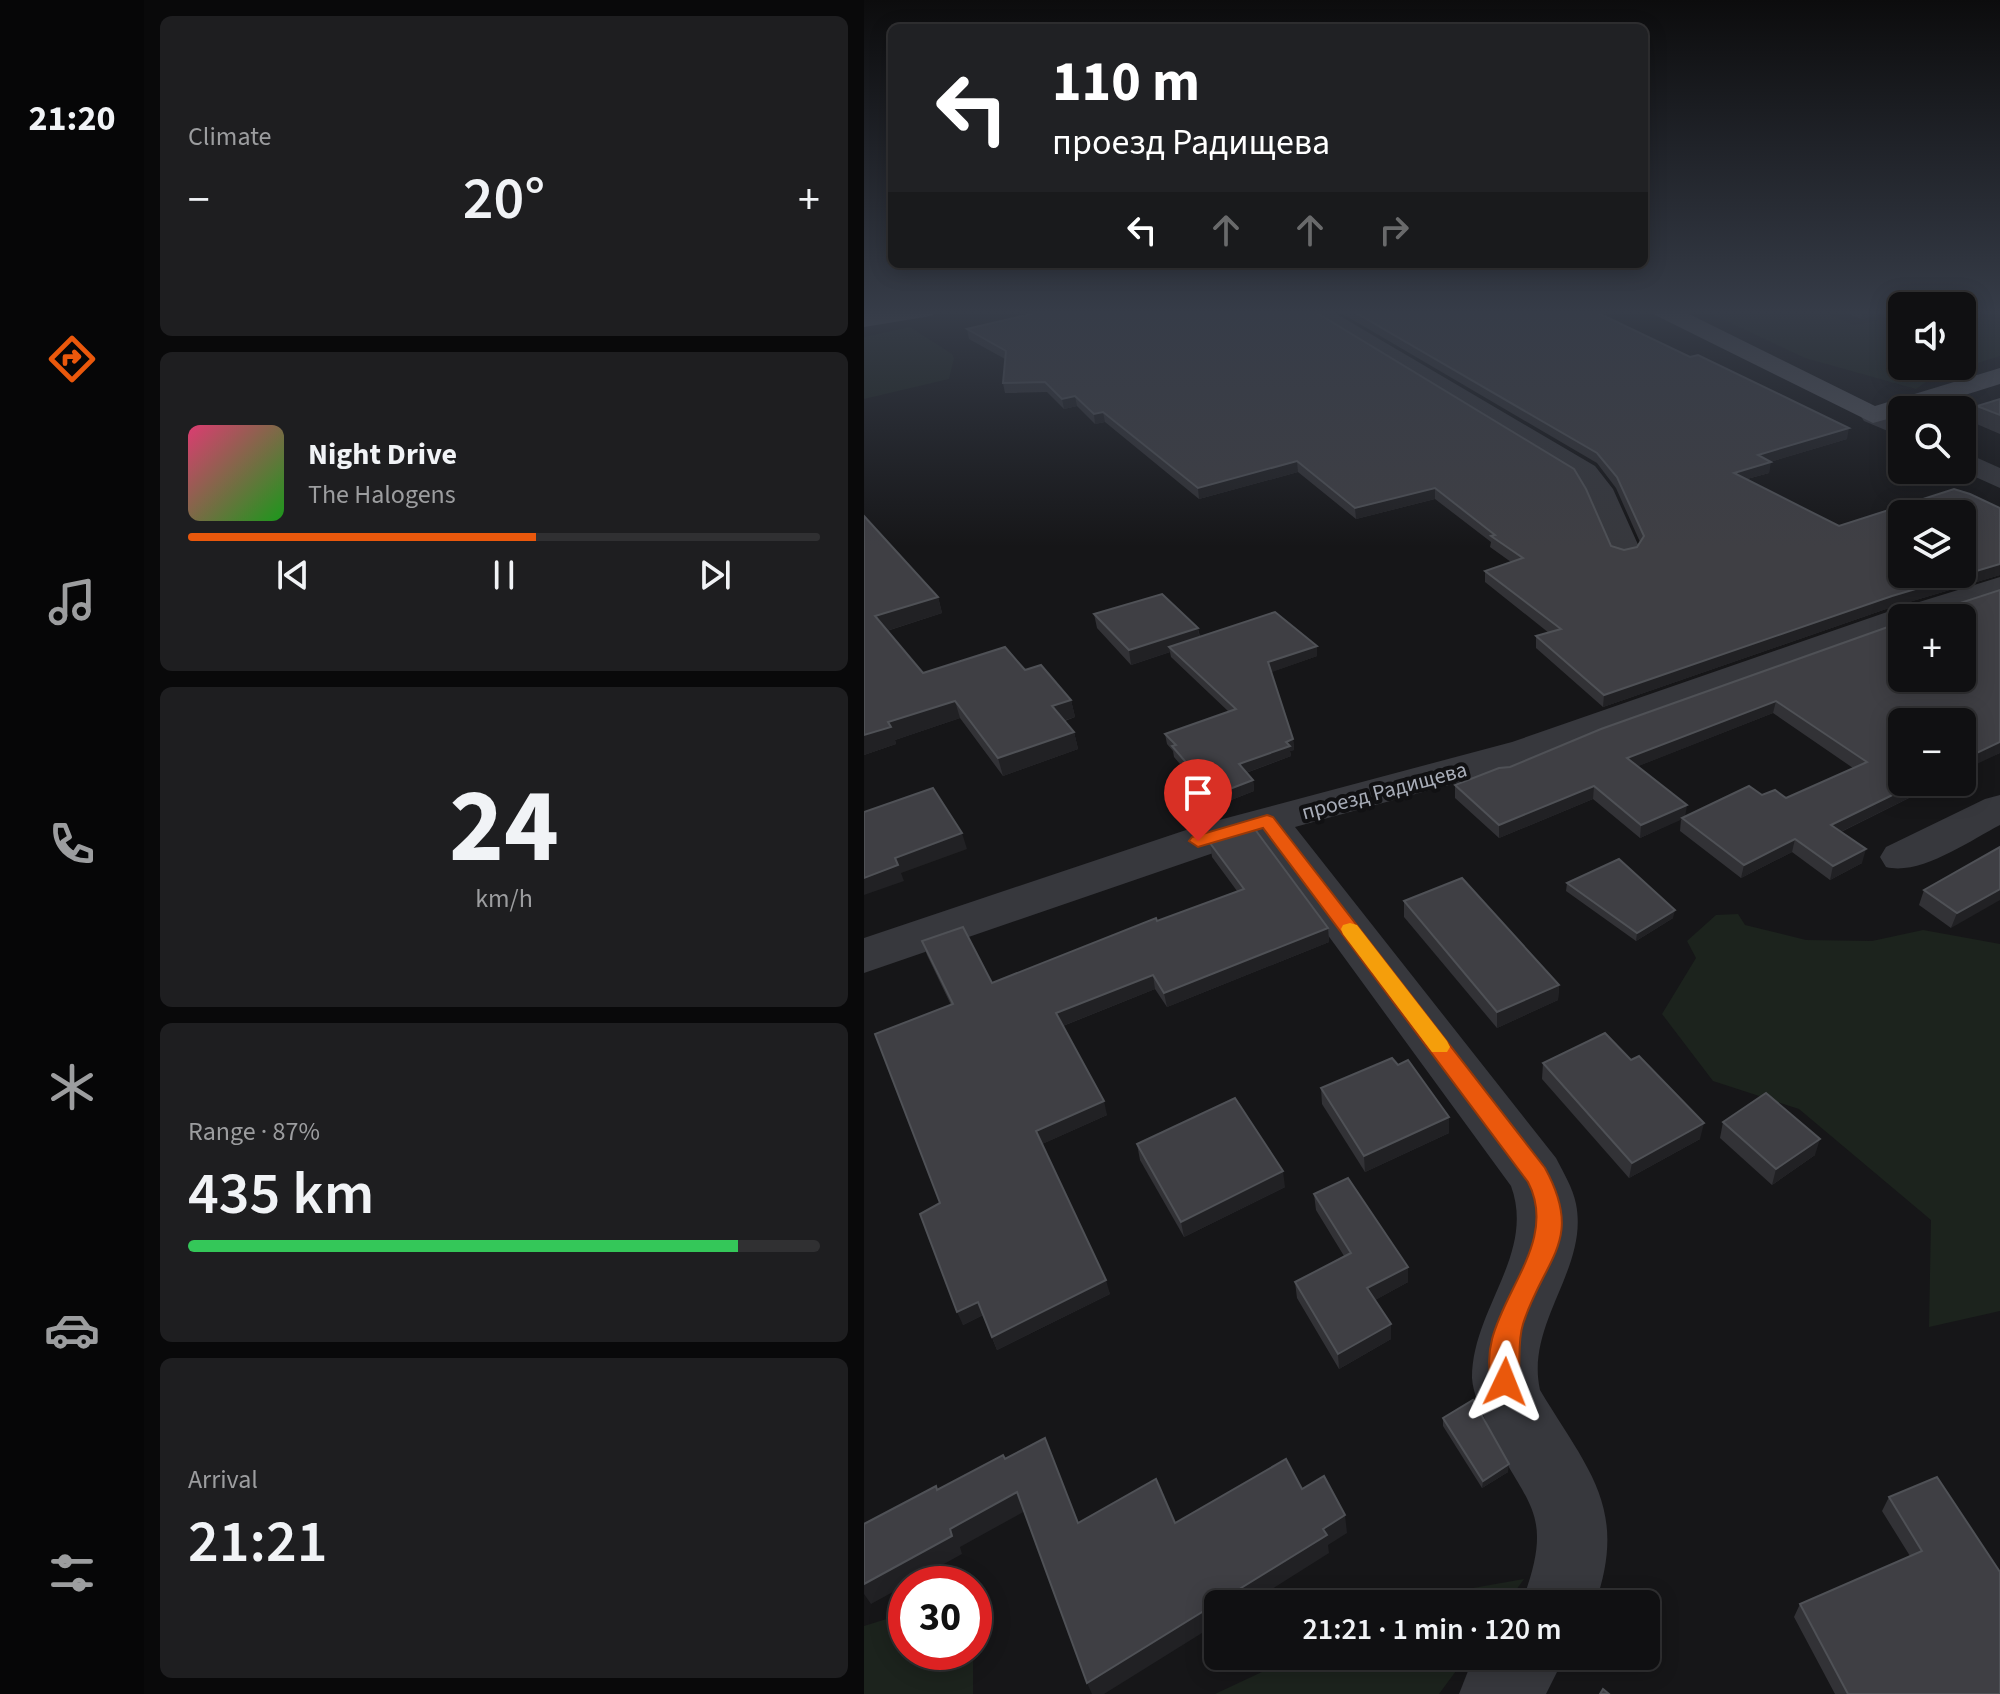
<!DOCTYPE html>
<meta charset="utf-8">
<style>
body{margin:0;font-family:"Source Sans 3",sans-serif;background:#1e1e20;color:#f1f3f6;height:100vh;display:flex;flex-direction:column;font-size:30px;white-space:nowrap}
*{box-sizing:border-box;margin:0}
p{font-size:26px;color:#9c9d9f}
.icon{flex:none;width:44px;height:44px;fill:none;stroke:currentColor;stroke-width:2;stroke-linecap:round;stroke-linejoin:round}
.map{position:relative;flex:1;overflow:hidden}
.side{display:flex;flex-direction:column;gap:16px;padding:16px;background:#09090a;width:720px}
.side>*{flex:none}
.banner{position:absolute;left:24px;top:24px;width:760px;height:244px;border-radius:12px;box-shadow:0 4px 20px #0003,0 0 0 2px #303032;background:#202124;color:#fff;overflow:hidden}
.fabs{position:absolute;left:1024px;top:292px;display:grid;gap:16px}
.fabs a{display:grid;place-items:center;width:88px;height:88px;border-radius:12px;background:#101012;box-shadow:0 4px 20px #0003,0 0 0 2px #303032;font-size:40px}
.speed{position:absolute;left:24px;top:1566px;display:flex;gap:16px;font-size:40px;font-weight:700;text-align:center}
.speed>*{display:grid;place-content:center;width:104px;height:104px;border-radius:50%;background:#101012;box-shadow:0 4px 20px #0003,0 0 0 2px #303032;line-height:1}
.speed .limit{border:12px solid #d22;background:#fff;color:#111}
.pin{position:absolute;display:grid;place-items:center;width:68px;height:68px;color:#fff;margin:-82px -34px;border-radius:50% 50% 50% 0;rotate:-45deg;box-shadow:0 0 8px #0007}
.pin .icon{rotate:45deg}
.me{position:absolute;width:88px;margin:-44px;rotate:2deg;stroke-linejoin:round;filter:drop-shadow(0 0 6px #0008)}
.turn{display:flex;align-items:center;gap:28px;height:168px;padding:0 32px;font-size:36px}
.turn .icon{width:104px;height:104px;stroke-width:2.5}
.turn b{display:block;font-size:56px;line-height:68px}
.lanes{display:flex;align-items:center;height:76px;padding:0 32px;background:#0003;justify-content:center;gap:40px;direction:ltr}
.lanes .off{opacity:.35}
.big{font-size:60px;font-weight:600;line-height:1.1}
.side .tile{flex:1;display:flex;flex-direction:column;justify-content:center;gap:12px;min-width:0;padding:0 28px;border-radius:12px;background:#1e1e20}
.side .dial{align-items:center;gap:0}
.dial b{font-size:104px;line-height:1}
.song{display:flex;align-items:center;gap:24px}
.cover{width:96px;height:96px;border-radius:12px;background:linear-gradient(135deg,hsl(340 70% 55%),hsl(120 70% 35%))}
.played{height:8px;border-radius:4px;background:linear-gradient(90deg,#ea580c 55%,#303032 55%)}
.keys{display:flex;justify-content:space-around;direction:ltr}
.heat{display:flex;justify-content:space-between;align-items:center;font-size:44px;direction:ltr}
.charge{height:12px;border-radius:6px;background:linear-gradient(90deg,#34c759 87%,#303032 0)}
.trip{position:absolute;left:340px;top:1590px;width:456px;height:80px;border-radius:12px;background:#101012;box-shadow:0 4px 20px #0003,0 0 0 2px #303032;font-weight:600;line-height:80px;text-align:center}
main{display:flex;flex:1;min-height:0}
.tab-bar{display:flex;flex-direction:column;width:144px;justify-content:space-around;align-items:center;background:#060607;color:#9c9d9f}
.tab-bar .icon{width:56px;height:56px}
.tab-bar .selected{color:#ea580c}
.tab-bar b{font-size:36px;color:#f1f3f6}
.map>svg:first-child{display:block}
.green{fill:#1c231d}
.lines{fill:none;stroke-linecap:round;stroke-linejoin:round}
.minor{fill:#37383d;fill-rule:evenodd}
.major{fill:#53555c;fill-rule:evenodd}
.wall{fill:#323236;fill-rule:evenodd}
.shaded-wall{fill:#212124}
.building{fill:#3f3f44;stroke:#4f5156;stroke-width:2;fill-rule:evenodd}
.route{fill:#ea580c;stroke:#983908;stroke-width:2}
.slow{fill:#f59e0b}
.labels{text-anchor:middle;stroke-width:8;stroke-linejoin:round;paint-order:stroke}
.street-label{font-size:22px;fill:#a8adb8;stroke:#111113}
</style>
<main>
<nav class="tab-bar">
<b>21:20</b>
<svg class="icon selected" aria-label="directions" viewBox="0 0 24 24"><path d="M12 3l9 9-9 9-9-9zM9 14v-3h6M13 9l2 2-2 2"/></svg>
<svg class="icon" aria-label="music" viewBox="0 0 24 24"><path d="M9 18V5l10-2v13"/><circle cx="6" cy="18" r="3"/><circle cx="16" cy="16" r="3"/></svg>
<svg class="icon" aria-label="phone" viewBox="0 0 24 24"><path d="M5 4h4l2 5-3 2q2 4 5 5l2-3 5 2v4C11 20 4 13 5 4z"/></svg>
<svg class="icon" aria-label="climate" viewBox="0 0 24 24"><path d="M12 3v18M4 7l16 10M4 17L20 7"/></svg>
<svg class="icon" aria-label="car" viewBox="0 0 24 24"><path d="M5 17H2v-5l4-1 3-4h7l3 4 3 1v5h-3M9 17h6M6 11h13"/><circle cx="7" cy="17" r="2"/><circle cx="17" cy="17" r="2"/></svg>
<svg class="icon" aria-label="filters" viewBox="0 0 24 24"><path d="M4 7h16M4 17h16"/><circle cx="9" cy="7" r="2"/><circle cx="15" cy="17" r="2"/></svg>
</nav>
<section class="side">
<div class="tile"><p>Climate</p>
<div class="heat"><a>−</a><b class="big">20°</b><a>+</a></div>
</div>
<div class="tile">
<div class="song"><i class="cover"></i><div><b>Night Drive</b><p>The Halogens</p></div></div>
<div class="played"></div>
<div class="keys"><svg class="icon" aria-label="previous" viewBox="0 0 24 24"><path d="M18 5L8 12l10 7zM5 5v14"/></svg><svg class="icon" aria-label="pause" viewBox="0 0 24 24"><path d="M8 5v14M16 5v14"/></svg><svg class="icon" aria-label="next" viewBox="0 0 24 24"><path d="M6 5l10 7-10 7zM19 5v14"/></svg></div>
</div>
<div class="tile dial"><b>24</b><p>km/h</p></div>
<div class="tile"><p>Range · 87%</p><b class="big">435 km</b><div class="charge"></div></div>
<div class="tile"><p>Arrival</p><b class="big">21:21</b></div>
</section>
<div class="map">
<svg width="1136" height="1694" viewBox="0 0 1136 1694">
<rect width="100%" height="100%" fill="#161618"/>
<g class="green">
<polygon points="839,310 954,310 990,325 1038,316 1038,331 1033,332 1038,335 1038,366 1098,366 1098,312 1136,320 1136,356 1069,377 1052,389 941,358"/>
<polygon points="46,327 88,354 90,358 85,379 0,399 0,337"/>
<polygon points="874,914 881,925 942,940 1008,941 1059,930 1136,944 1136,1311 1065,1327 1067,1220 935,1109 849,1081 798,1014 832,958 823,941 852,915"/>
<polygon points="660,1579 642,1604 542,1604 558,1597"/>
<polygon points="42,1613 42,1652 109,1652 109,1694 0,1694 0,1626"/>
<polygon points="432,1656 603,1656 575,1694 351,1694"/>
</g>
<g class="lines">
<g class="minor">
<polygon points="439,310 466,310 731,466 749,489 776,549 771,556 760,559 749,556 724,499 711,478"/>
<polygon points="1009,407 1038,419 1038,437 1000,421 996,415 1000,409"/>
<polygon points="1098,451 1136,468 1136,488 1096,470"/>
<path d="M1136,577v21l-62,20h-36v12l-362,130 -245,67 261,331c7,14 17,30 20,46 13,65 -51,119 -36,186 47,79 89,117 55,214h-74c38,-98 1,-98 -34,-180 -6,-15 -14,-30 -15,-46 0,-69 64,-124 39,-192l-254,-348 -393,135v-35l340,-114 308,-82 378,-131z"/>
<path d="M1136,795v30c-31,16 -80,51 -114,42l-6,-10 6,-10 99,-48z"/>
<polygon points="615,1656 701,1656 682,1694 595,1694 606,1666"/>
</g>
<g class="major">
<polygon points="19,310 72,310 69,315 61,317 0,327 0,313"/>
<polygon points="788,310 817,310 1011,406 1136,368 1136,384 1053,410 1038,410 1038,415 1009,423 791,315"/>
</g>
</g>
<g class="wall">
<polygon points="472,310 728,310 983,439 906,462 905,473 883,479 975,526 1136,508 1136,575 1025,608 739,707 672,648 672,636 685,633 621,582 621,571 647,562 626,547 627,542 571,499 492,519 434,472 335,499 241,422 231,424 213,406 200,409 183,392 141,393 139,383 141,359 105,339 103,329 760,550 773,547 776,542 752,488 733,463"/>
<polygon points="974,310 1036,310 997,319"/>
<polygon points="1136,399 1136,434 1108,422 1113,406"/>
<polygon points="0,516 74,597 78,613 23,631 59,673 161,670 207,700 211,717 201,721 210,732 214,749 139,776 96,718 31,740 32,744 0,755"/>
<path d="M1136,590v163l-12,5 -86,24h39l-100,50 21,31 -32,17 -38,-28 -51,26 -61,-47 1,-12 -41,19 -47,-39 -94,39 -44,-40v-13l507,-167h-56l2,-9h34zM909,713l80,55 -67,30 -101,18 -47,-50z"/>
<polygon points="230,614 334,628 336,637 453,646 453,656 407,672 429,739 430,750 426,751 427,756 382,773 389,780 390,791 352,806 310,757 309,751 303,744 301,734 365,712 307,657 306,652 267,665 233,628"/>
<polygon points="346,843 464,928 465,942 303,1007 291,989 199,1026 243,1115 178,1144 246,1294 133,1350 119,1315 99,1325 76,1203 87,1005 63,955 58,941 128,983 373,891 348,857"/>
<polygon points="1136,847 1087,928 1055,905 1060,890"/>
<polygon points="703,883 809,918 772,941 702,891"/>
<polygon points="540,901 695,985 694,1000 633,1028 540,917"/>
<polygon points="679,1063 836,1139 765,1178 678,1079"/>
<polygon points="457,1088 585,1133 501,1172 458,1104"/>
<polygon points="859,1122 951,1155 908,1185 856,1138"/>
<polygon points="273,1144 421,1187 320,1237 276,1160"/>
<polygon points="450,1194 544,1282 511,1300 527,1339 475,1369 433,1298 431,1282 480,1256 452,1210"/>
<polygon points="579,1418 644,1472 618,1488 579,1426"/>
<polygon points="1073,1477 1136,1694 971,1694 930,1617 936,1604 1046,1556 1018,1511 1025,1497"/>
</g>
<g class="shaded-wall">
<polygon points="999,310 1036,310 997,319"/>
<polygon points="211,396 213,406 200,409 198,399"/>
<polygon points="239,412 241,422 231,424 230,414"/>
<polygon points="985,428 983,439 892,466 894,455"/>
<polygon points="433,461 434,472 335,499 334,488"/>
<polygon points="907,462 905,473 868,483 870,473"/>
<polygon points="571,488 571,499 492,519 491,508"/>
<polygon points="1136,564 1136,575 1025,608 739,707 740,695 1028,596"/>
<polygon points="74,597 78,613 16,633 11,616"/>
<polygon points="334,628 336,642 305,647 306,652 267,665 265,650"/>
<polygon points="453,646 453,656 405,673 404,662"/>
<polygon points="207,700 211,717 192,723 188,706"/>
<polygon points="91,701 96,718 31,740 32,744 0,755 0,735 24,722"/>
<polygon points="912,701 909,713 762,771 763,758"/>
<polygon points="210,732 214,749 139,776 134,758"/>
<polygon points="429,739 430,750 426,751 427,756 376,775 375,764"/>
<polygon points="1136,742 1136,753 1098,771 1098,760"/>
<polygon points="389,780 390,791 352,806 350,795"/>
<polygon points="1055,782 1077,782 964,838 967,825"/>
<polygon points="730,786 729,799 635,838 635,825"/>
<polygon points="823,805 821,818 776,838 777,825"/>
<polygon points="98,833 103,849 37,873 40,881 0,895 0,878 31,858"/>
<polygon points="931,839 928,852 877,878 880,865"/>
<polygon points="1002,849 998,863 966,880 969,866"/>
<polygon points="1136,889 1136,900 1087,928 1093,913"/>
<polygon points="811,910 809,918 772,941 773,933"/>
<polygon points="464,928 465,942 303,1007 300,993"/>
<polygon points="289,975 291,989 196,1027 192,1013"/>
<polygon points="695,985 694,1000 633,1028 633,1012"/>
<polygon points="240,1101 243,1115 176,1145 172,1131"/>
<polygon points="585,1117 585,1133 501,1172 500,1156"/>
<polygon points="840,1123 836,1139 765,1178 768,1163"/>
<polygon points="956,1139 951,1155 908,1185 912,1169"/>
<polygon points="419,1171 421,1187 320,1237 317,1222"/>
<polygon points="544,1267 544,1282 504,1304 503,1288"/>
<polygon points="242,1280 246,1294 133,1350 128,1337"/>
<polygon points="114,1302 119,1315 99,1325 93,1312"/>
<polygon points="527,1324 527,1339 475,1369 474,1354"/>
<polygon points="645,1464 644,1472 618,1488 619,1481"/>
<polygon points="153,1492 161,1511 96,1547 98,1554 7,1604 0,1594 0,1584 86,1529"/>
<polygon points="481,1515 483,1533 464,1545 465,1553 384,1604 354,1604 354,1623 240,1694 228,1694 223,1683"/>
</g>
<g class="building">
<path d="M184,310h58l7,2 11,-2h188l262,159 12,20 25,57 13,4 13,-3 7,-11 -27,-59 -20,-24 -246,-143h241l98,47 8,-2 151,73 -91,27 13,7 -37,11 105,53 115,-37 16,5 30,14v56l-108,32 -288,99 -68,-59 25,-7 -76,-58 38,-13 -32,-22 4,-1 -60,-47 -80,20 -58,-47 -99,27 -95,-76 -9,2 -19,-18 -13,3 -17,-17 -42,1 3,-32 -39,-22zM1038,514h60v60h-60z"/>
<polygon points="1136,399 1136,415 1113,406"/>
<polygon points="0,516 74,597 11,616 59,673 141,647 161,670 177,665 207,700 188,706 210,732 134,758 91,701 24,722 27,727 0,735"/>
<polygon points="1136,590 1136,742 1098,760 1098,722 1038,722 1038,782 1055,782 967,825 1002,849 969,866 931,839 880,865 818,818 885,786 898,795 911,790 922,798 1003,762 912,701 763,758 823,805 777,825 730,786 635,825 591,785 635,768 646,767 737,729 1038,622 1038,678 1098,678 1098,618 1043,618 1044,609 1078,609"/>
<polygon points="298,594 334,628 265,650 230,614"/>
<polygon points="411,612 453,646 404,662 429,739 422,742 426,746 375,764 389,780 350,795 308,746 312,745 301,734 372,709 305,647"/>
<polygon points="69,788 98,833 31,858 34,865 0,878 0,812"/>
<polygon points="390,828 464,928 300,993 289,975 192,1013 240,1101 172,1131 242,1280 128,1337 114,1302 93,1312 56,1214 76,1203 11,1034 89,1004 58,941 99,927 128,983 292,918 293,921 380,889 346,843"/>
<polygon points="1136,847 1136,889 1093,913 1060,890"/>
<polygon points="755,859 811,910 773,933 703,883"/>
<polygon points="598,878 695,985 633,1012 540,901"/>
<polygon points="741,1033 767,1060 775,1056 840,1123 768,1163 679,1063"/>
<polygon points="528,1058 534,1065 544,1060 585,1117 500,1156 457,1088"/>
<polygon points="902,1093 956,1139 912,1169 859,1122"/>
<polygon points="371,1098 419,1171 317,1222 273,1144"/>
<polygon points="484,1178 544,1267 503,1288 527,1324 474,1354 431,1282 487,1253 450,1194"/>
<polygon points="609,1400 645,1464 619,1481 579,1418"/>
<polygon points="181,1438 214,1523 292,1479 311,1523 422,1459 438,1489 460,1476 481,1515 459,1529 463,1535 223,1683 153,1492 86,1529 88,1536 0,1584 0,1524 72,1486 73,1490 139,1455 141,1459"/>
<polygon points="1073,1477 1136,1572 1136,1694 984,1694 936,1604 1058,1551 1025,1497"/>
<polygon points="739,1689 745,1694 736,1694"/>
</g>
<linearGradient id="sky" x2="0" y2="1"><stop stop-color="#0c0c0d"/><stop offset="0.57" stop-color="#363c48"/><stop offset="1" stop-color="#363c48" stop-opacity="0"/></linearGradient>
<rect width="1136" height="547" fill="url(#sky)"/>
<path class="route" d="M403,815l6,2 272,351c40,73 -1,90 -22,156 -7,22 0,48 -8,67l-10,4 -10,-4c-31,-73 71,-136 33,-209l-265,-354 -65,19 -9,-6 3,-4z"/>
<polygon class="slow" points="486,923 493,925 583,1041 586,1047 583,1052 568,1052 479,934 477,929 479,925"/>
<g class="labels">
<g class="street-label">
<text transform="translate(520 790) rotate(-15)" y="8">проезд Радищева</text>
</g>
</g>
</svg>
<div class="fabs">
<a><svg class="icon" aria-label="sound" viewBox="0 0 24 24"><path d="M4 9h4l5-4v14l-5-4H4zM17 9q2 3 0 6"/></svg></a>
<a><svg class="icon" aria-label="search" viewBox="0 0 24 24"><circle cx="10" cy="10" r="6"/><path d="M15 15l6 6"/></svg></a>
<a><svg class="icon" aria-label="layers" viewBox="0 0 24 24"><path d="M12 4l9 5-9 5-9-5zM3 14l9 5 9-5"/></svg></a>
<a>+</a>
<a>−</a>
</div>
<div class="speed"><div class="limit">30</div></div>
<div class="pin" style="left:334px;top:841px;background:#d93025"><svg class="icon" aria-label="arrive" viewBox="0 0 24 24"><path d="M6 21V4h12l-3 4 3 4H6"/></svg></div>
<svg class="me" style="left:641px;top:1382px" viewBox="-20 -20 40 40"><path d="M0-17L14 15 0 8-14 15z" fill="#ea580c" stroke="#fff" stroke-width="4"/></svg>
<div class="trip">21:21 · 1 min · 120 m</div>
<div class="banner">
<div class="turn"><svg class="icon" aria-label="left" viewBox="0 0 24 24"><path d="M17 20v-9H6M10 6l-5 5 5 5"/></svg><div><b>110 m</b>проезд Радищева</div></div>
<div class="lanes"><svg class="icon" aria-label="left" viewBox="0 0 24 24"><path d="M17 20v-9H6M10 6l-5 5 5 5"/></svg><svg class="icon off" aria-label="ahead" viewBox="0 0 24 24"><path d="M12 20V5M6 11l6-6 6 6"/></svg><svg class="icon off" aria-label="ahead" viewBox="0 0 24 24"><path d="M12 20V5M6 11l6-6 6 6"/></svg><svg class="icon off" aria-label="right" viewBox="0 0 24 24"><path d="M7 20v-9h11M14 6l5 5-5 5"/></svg></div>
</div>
</div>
</main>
